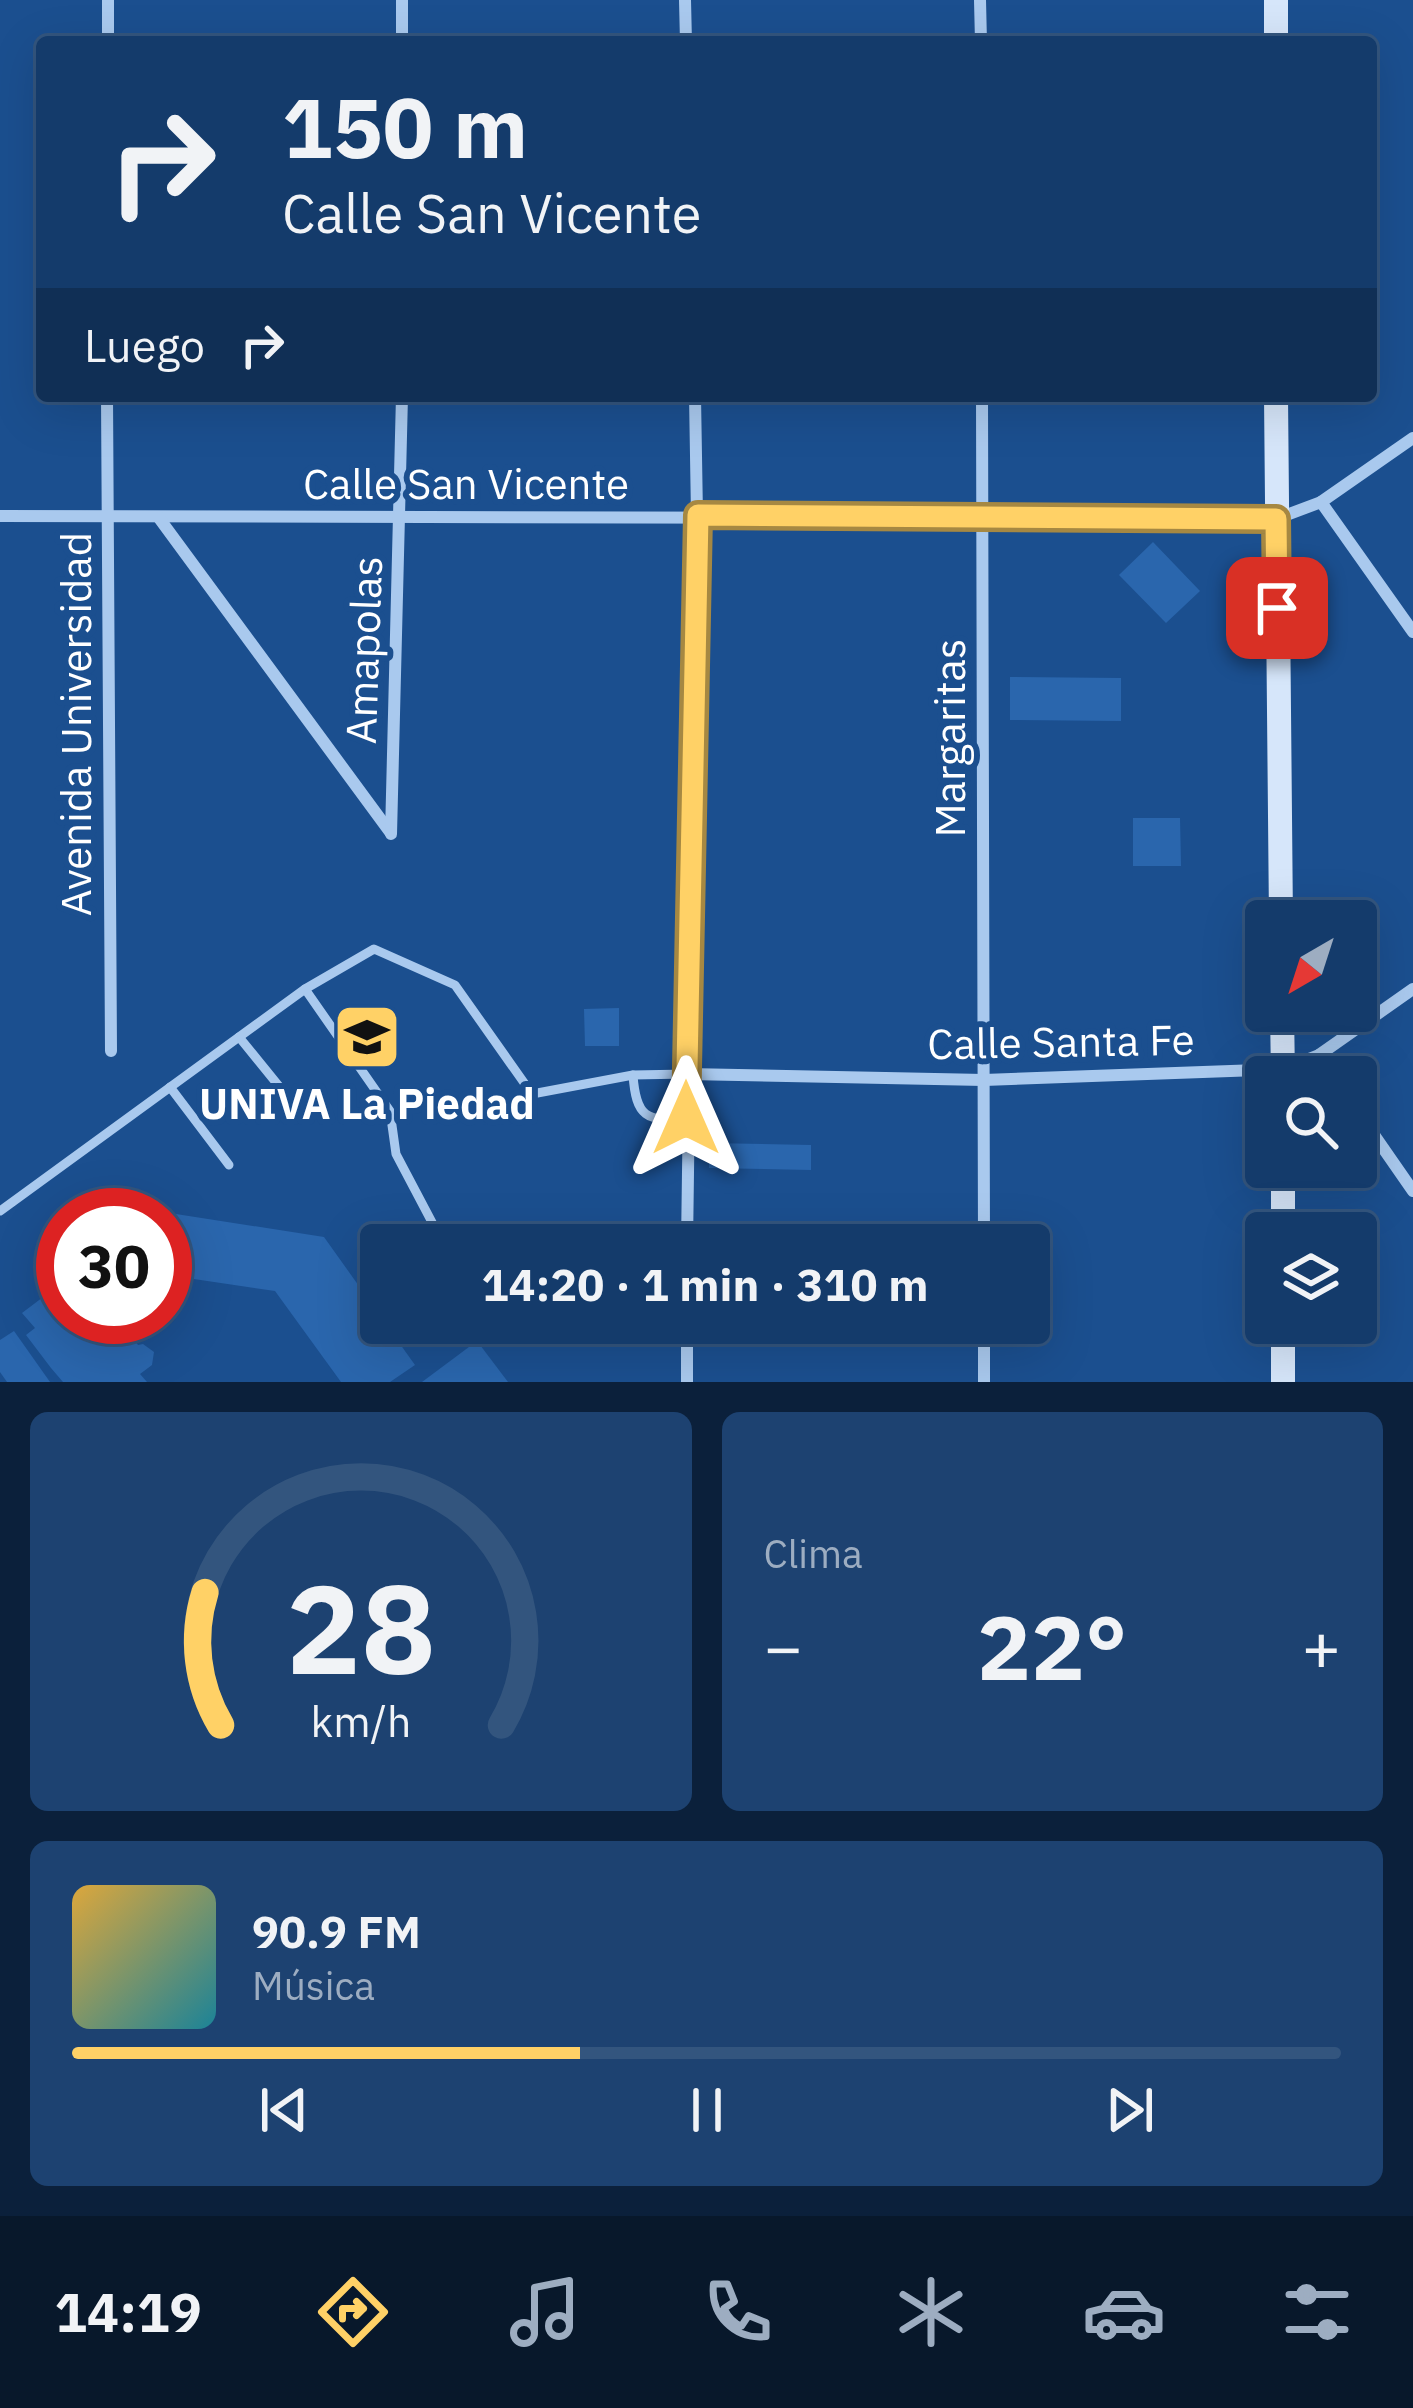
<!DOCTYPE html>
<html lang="es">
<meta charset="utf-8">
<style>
body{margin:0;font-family:"IBM Plex Sans",sans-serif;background:#1d4271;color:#f1f3f6;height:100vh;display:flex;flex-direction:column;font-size:45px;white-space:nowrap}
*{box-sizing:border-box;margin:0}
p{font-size:39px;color:#9dadc1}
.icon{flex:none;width:66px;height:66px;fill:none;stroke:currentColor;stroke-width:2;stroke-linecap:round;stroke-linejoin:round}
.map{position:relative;height:1382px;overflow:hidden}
.sheet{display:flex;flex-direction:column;gap:30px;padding:30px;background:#0b203b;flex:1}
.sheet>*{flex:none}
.guide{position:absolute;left:36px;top:36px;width:1341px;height:366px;border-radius:12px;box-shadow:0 12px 48px #0002,0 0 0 3px #33557e;background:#143b6b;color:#f1f3f6;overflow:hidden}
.needle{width:78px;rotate:219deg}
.controls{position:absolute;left:1245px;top:900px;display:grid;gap:24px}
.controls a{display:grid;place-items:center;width:132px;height:132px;border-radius:12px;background:#143b6b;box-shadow:0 12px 48px #0002,0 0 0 3px #33557e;font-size:60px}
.speed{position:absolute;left:36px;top:1188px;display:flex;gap:24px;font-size:60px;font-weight:700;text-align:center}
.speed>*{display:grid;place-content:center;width:156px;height:156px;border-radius:50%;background:#143b6b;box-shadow:0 12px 48px #0002,0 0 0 3px #33557e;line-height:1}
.speed .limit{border:18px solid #d22;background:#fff;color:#111}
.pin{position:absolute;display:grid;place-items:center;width:102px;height:102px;color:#fff;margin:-51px;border-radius:24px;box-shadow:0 6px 18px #0006}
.me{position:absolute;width:132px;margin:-66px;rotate:0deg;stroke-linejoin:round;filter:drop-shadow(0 0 9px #0008)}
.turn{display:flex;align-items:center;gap:42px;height:252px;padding:0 48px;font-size:54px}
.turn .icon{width:156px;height:156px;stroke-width:2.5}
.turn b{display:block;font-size:84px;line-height:102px}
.then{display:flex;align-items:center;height:114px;padding:0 48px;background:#0003;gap:24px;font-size:45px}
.big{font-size:90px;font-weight:800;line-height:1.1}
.sheet .card{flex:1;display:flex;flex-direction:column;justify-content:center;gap:18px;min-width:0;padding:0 42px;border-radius:18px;background:#1d4271}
.sheet .dial{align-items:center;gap:0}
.dial svg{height:312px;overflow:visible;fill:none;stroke:#33557e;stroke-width:7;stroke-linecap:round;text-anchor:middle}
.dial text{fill:#f1f3f6;stroke:none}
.song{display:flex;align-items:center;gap:36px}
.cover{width:144px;height:144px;border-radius:18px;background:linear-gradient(135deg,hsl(40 70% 55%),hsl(190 70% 35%))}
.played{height:12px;border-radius:6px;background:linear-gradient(90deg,#ffd166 40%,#33557e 40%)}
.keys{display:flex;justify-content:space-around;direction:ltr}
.heat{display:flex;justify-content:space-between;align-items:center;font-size:66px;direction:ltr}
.sheet .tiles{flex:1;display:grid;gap:30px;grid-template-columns:1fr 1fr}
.card:last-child{grid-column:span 2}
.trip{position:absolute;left:360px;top:1224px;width:690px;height:120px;border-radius:12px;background:#143b6b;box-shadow:0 12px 48px #0002,0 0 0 3px #33557e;font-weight:800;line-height:120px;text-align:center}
.tab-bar{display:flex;height:192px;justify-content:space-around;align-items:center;background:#08182b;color:#9dadc1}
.tab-bar .icon{width:84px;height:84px}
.tab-bar .on{color:#ffd166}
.tab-bar b{font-size:54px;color:#f1f3f6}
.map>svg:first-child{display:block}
.building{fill:#2a66ad}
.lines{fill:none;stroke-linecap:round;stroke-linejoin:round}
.lane{stroke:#a9c9ee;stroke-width:9}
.street{stroke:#a9c9ee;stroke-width:12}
.secondary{stroke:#d6e6fa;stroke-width:24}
.route-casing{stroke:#a68842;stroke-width:30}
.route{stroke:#ffd166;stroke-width:21}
.labels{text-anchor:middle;stroke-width:12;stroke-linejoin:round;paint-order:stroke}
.street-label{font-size:42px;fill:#fff;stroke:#1b4f8f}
.poi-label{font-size:42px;font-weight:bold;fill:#fff;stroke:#1b4f8f}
</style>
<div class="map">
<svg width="1413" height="1382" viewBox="0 0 1413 1382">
<rect width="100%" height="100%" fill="#1b4f8f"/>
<g class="building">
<polygon points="1153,542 1200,591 1166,623 1119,575"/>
<polygon points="1010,677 1121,678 1121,721 1010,720"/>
<polygon points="1133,818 1180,818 1181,866 1133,866"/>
<polygon points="619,1008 619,1046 585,1046 584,1009"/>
<polygon points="709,1143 811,1145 811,1170 709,1168"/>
<polygon points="176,1214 324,1237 381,1317 381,1323 385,1323 415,1365 390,1382 341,1382 275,1291 167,1275"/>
<polygon points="63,1282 63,1317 117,1317 138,1345 143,1344 154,1352 152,1365 140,1374 147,1382 63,1382 51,1368 26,1335 35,1328 22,1313"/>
<polygon points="14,1331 50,1382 7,1382 0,1372 0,1340"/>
<polygon points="477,1341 508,1382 422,1382"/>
</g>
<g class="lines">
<g class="lane">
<polyline points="305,989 390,1111 396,1154 444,1245"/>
<polyline points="239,1037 304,1117"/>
<path d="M633,1075c3,42 13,47 53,43"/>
<polyline points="170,1087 229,1165"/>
<polyline points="0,1211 305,989 374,949 455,985 532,1094 633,1075 687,1074"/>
</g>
<g class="street">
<polyline points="685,0 686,42"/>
<polyline points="980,0 981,42"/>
<polyline points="108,42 108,0"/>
<polyline points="402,42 402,0"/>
<polyline points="107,396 111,1051"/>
<polyline points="982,396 984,1245"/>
<polyline points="1321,502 1413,632"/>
<polyline points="0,516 1276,519 1321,502 1413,438"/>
<polyline points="159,518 390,832"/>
<polyline points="391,834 402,396"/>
<polyline points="1319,1055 1334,1077"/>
<polyline points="687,1074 984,1080 1283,1069 1319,1055 1413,989"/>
<polyline points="1356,1109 1413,1191"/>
<polyline points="687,1245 697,515 695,396"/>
<polyline points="687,1323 687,1382"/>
<polyline points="984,1323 984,1382"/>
</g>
<g class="secondary">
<polyline points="1276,0 1276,42"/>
<polyline points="1276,396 1281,921"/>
<polyline points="1282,1011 1283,1077"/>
<polyline points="1283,1167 1283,1233"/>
<polyline points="1283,1323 1283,1382"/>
</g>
</g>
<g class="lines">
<defs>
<polyline id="route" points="686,1118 698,515 1276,519 1277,608"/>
</defs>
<use href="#route" class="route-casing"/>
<use href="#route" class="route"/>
</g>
<defs>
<symbol id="university-square" viewBox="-11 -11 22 22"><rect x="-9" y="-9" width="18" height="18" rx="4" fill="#ffd166" stroke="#1b4f8f"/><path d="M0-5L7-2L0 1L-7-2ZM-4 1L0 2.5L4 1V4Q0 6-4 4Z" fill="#111"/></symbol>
</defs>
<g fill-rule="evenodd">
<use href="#university-square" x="329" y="999" width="76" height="76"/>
</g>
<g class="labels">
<g class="street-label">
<text x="466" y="499">Calle San Vicente</text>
<text transform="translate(364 650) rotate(-88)" y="15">Amapolas</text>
<text transform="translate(76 724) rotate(-90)" y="15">Avenida Universidad</text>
<text transform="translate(950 738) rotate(-90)" y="15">Margaritas</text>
<text transform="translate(1061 1042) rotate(-1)" y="15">Calle Santa Fe</text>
</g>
<g class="poi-label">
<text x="367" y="1119">UNIVA La Piedad</text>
</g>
</g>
</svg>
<div class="controls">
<a><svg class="needle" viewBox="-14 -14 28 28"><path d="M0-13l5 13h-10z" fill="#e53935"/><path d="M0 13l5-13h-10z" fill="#9dadc1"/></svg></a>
<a><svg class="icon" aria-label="search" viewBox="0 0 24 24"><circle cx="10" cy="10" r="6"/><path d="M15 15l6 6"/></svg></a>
<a><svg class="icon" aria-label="layers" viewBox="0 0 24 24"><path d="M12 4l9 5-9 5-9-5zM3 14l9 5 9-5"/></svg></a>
</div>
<div class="speed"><div class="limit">30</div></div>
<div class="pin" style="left:1277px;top:608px;background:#d93025"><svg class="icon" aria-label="arrive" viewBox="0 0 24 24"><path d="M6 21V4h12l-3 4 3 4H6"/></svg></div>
<svg class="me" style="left:686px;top:1118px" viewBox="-20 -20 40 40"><path d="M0-17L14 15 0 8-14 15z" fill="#ffd166" stroke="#fff" stroke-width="4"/></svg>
<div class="trip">14:20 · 1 min · 310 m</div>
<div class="guide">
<div class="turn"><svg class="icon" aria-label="right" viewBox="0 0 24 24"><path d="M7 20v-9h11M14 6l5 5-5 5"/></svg><div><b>150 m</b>Calle San Vicente</div></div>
<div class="then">Luego<svg class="icon" aria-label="right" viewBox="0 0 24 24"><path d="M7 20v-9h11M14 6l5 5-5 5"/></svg></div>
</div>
</div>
<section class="sheet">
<div class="tiles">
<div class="card dial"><svg viewBox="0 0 100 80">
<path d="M14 69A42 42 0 1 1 86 69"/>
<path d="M14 69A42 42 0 0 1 10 35" stroke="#ffd166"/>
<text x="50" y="56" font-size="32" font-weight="700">28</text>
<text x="50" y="72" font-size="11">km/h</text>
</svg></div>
<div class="card"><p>Clima</p>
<div class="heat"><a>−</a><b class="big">22°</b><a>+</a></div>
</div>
<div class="card">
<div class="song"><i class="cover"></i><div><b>90.9 FM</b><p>Música</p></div></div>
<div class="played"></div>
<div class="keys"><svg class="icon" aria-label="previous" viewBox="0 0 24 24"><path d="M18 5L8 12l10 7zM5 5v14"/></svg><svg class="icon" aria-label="pause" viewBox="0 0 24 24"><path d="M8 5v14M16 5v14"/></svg><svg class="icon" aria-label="next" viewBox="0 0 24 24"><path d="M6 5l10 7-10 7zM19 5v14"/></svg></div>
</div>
</div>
</section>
<nav class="tab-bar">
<b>14:19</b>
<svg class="icon on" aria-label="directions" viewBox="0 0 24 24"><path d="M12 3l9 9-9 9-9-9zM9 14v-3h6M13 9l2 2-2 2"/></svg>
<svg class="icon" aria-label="music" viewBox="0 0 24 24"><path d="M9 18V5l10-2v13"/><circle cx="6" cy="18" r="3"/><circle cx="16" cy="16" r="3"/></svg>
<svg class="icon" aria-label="phone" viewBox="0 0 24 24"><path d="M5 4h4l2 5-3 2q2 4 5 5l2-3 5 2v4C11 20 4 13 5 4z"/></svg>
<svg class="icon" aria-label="climate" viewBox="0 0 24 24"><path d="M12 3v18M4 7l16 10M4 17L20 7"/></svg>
<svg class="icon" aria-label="car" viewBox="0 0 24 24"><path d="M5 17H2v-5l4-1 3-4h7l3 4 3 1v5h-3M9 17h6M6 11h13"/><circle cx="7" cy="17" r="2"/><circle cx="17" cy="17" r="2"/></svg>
<svg class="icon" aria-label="filters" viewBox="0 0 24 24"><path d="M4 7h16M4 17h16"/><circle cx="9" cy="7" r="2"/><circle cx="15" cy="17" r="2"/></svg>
</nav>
